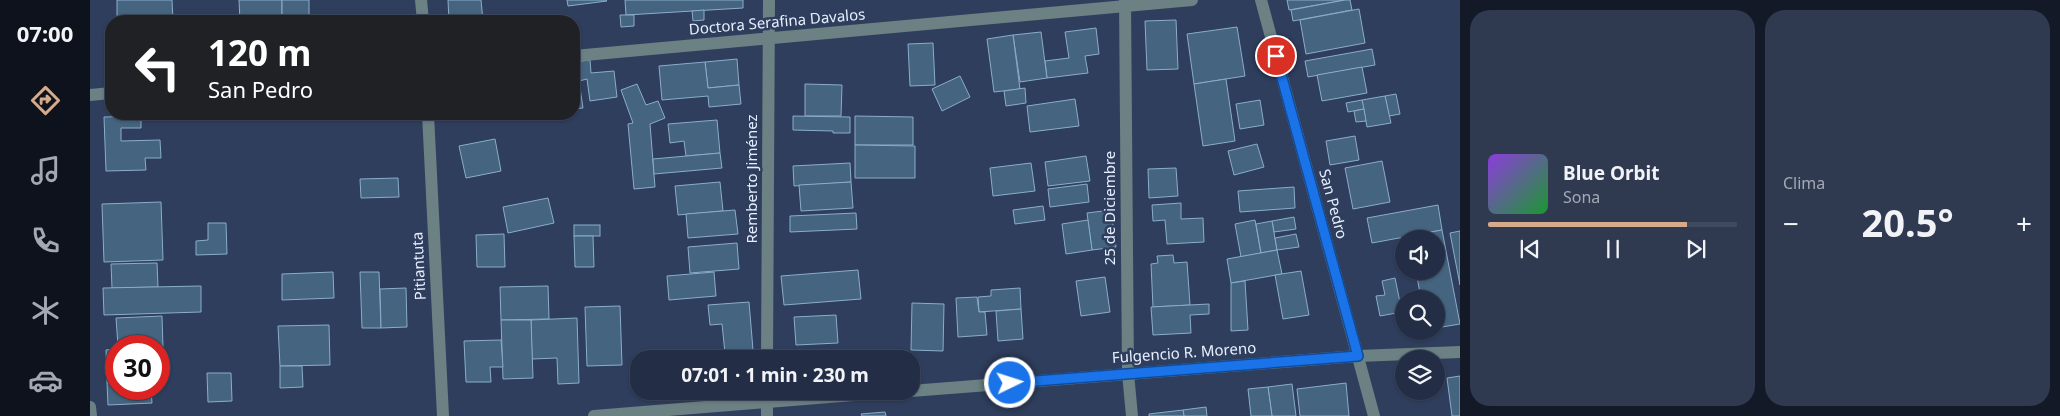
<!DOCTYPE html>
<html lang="es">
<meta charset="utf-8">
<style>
body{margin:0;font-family:"Noto Sans",sans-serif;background:#2f3a51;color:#f1f3f6;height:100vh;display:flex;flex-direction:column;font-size:19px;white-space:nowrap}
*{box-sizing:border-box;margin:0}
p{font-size:16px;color:#a3a8b3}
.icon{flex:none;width:28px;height:28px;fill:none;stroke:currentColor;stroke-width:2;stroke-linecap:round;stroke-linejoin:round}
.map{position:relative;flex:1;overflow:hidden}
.sheet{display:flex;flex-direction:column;gap:10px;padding:10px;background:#131926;width:600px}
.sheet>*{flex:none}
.hud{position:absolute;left:15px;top:15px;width:475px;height:105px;border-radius:20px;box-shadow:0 1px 4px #0004,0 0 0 1px #404a5f;background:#202124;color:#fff;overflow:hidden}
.fabs{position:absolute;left:1305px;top:230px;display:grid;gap:10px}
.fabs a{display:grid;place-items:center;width:50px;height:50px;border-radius:50%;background:#232e46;box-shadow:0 1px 4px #0004,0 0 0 1px #404a5f;font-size:25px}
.speed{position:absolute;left:15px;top:335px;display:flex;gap:10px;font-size:25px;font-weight:700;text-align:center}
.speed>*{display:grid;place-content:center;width:65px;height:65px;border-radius:50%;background:#232e46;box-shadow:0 1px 4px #0004,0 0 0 1px #404a5f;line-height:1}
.speed .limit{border:8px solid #d22;background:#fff;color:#111}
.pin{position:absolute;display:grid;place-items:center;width:42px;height:42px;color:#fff;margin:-21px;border:2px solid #fff;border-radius:50%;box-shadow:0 1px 5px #0007}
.me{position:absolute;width:55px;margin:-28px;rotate:86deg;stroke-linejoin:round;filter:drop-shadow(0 0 4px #0008)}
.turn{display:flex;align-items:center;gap:18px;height:105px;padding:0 20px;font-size:22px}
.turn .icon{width:65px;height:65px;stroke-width:2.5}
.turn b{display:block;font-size:35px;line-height:42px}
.big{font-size:38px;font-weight:700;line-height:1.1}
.sheet .widget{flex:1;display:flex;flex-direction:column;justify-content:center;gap:8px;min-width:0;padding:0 18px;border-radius:20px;background:#2f3a51}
.song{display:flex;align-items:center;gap:15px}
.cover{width:60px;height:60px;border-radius:8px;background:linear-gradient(135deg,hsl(270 70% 55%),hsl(130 70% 35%))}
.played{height:5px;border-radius:2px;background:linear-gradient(90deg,#d6ab8b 80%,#404a5f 80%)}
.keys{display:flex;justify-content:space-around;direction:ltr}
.heat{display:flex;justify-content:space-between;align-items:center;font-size:28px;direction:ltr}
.sheet .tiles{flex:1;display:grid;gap:10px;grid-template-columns:repeat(2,1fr)}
.trip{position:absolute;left:540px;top:350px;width:290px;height:50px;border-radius:20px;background:#232e46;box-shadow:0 1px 4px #0004,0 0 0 1px #404a5f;font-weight:700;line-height:50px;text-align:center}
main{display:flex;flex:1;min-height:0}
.tab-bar{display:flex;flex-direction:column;width:90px;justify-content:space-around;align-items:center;background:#0e121c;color:#a3a8b3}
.tab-bar .icon{width:35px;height:35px}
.tab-bar .selected{color:#d6ab8b}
.tab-bar b{font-size:22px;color:#f1f3f6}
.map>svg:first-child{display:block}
.building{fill:#44647f;stroke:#8badcb}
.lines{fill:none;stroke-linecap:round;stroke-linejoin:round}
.minor{stroke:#6b8183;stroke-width:12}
.route-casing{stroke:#114b97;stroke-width:12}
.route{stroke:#1a73e8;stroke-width:9}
.labels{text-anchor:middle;stroke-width:5;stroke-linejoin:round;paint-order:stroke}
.street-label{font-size:15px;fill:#e7efff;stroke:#2f3e5d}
</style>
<main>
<nav class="tab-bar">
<b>07:00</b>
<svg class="icon selected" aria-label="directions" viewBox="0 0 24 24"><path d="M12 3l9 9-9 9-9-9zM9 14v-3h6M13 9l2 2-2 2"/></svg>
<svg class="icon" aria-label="music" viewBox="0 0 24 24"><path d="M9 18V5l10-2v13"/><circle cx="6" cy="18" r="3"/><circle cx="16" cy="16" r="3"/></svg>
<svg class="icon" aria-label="phone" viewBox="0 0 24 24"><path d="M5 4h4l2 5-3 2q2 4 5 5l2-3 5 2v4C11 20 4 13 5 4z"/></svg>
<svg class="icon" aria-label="climate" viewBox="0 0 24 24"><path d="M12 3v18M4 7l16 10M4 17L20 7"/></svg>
<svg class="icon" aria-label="car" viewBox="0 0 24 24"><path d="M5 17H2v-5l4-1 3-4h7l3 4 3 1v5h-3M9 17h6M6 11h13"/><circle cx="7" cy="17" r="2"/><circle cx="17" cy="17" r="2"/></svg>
</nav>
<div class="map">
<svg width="1370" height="416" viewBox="0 0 1370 416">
<rect width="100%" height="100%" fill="#2f3e5d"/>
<g class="building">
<polygon points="27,0 82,0 83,21 27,21"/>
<polygon points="149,0 192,0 192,21 150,21"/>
<rect x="192" y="0" width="27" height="21"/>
<polygon points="358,0 391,0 393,21 359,21"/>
<polygon points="477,0 516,0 517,1 478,6"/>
<polygon points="535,0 653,0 653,8 536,15"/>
<polygon points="1197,0 1255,0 1199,10"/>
<polygon points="1255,0 1260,0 1262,10 1203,21 1201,10"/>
<polygon points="1269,9 1275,43 1216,54 1210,20"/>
<polygon points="614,10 614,20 603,21 602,11"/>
<polygon points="530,15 544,15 544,26 531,27"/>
<polygon points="1086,20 1088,69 1057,70 1055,21"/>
<polygon points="1147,27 1155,76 1104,84 1097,34"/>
<polygon points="1006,28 1009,54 995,56 998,73 957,78 955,61 979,58 975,32"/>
<polygon points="951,32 957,78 930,82 923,35"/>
<polygon points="923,35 930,89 904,92 897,39"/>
<polygon points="843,43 845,85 820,86 818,44"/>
<polygon points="1282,49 1285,65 1218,77 1215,61"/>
<polygon points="647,59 649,85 618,88 615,62"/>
<polygon points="500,60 501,73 524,71 527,97 500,101 497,79 489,81 493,108 484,109 484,62"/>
<polygon points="615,62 618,88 649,85 651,104 619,107 618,96 572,100 569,66"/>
<polygon points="1272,67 1277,93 1232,101 1227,75"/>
<polygon points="870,76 880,97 852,111 842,89"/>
<polygon points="1136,79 1145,141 1113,146 1104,84"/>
<polygon points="547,84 556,105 568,101 575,118 560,124 565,187 544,189 538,124 543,123 531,90"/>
<polygon points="715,84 752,85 751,116 715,116"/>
<polygon points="935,88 936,103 916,106 914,91"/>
<polygon points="1306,94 1310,114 1299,116 1295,96"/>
<polygon points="1295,96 1301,123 1277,127 1272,100"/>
<polygon points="985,99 989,126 940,132 937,106"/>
<polygon points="1170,100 1174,125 1150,129 1146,104"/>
<polygon points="1272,100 1274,109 1258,112 1256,103"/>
<polygon points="1274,109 1276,121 1266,122 1264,111"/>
<polygon points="51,116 51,128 31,128 31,141 70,140 71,158 55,158 56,170 16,171 14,117"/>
<polygon points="703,116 760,117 760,133 743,133 743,131 703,130"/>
<polygon points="765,116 823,117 823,145 765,145"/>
<polygon points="627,120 630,153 596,156 594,141 580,143 578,124"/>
<polygon points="1265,136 1269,160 1240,165 1236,141"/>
<polygon points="405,139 411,171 376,178 369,146"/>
<polygon points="1167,144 1174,167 1144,175 1138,151"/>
<polygon points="765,145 825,146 825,178 765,178"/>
<polygon points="630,153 632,168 564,174 563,159"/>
<polygon points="996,156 1000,181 958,186 955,162"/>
<polygon points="1292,161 1300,202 1263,209 1255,168"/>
<polygon points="760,163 761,182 704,186 703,166"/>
<polygon points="941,163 945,191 903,196 900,168"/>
<polygon points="1086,168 1088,196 1059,198 1058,169"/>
<polygon points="308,178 309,197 271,198 270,179"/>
<polygon points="630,182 633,211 588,215 585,186"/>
<polygon points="761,182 763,208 711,211 709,185"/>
<polygon points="997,184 999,202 960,207 958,189"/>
<polygon points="1204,187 1205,208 1150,212 1148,191"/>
<polygon points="458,198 464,223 418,233 413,207"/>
<polygon points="71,202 73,260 14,262 12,204"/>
<polygon points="1091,203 1091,219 1113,218 1114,242 1077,244 1075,220 1063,221 1062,205"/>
<polygon points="1348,205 1352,230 1282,243 1277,218"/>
<polygon points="953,206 955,220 925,224 923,210"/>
<polygon points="645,210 648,234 598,238 596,214"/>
<polygon points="1021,210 1026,247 1002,250 997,213"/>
<polygon points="766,213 767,229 700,232 700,216"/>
<polygon points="1204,217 1206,229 1184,232 1182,221"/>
<polygon points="998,220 1002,250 976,254 972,224"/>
<polygon points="1165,220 1171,253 1151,257 1145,224"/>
<polygon points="1182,221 1187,250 1171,253 1166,224"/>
<polygon points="118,223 136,223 137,254 106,255 106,241 118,240"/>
<rect x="484" y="225" width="26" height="11"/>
<polygon points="1352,230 1370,324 1346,328 1346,299 1331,299 1326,271 1346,271 1346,239 1320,239 1319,236"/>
<polygon points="1370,231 1370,285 1360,233"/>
<polygon points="414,234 415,267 387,267 386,235"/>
<polygon points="1206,234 1209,247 1187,250 1185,238"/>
<polygon points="484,236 503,236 504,267 485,267"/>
<polygon points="647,243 649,269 600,273 598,247"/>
<polygon points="1187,250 1192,274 1141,283 1137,259"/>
<polygon points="1083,255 1084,263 1097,262 1100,305 1063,307 1061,264 1068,263 1067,256"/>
<polygon points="67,263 68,287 22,288 21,264"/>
<polygon points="768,270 771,299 694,305 691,276"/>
<polygon points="1211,271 1219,315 1193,319 1185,275"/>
<polygon points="243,272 244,298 192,300 192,274"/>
<polygon points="270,272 289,272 291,328 272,328"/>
<polygon points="624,272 626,296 579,300 577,276"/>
<polygon points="1015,277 1020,312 991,316 986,281"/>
<polygon points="1305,278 1312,312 1290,316 1286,296 1295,295 1292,281"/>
<polygon points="1155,281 1158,330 1141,331 1141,283"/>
<polygon points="111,286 111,312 14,315 13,288"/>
<polygon points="458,286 459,319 411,320 410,287"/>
<polygon points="316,288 317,327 291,328 290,289"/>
<polygon points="930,288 931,309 889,312 888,297 901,296 901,290"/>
<polygon points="887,297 889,312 895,312 897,335 868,337 866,298"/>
<polygon points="659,302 663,350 635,353 632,324 620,325 618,305"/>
<polygon points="822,303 854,304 853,351 821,350"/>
<polygon points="1119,304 1119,314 1100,315 1101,333 1063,335 1061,307"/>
<polygon points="530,306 532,365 497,366 495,307"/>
<polygon points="931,309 933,339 908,341 906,311"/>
<polygon points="746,315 748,343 706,345 704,317"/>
<polygon points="72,316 73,348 69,348 69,346 28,346 26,318"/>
<polygon points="487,318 489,383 468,384 467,358 442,359 441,320"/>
<polygon points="411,320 441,320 443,378 413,379"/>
<polygon points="239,325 240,365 190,366 188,326"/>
<polygon points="411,340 413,367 400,367 401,382 376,382 374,341"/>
<polygon points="69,348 73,348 74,381 69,381"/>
<polygon points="26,349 26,383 17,383 16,350"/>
<polygon points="190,366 212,366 213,387 190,388"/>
<polygon points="117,373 141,373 142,401 118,402"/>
<polygon points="1370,376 1370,416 1362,416 1357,378"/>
<polygon points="17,383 26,383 26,389 61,389 62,403 18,405"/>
<polygon points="1256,383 1259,416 1210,416 1207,389"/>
<polygon points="1202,384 1206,416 1182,416 1178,387"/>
<polygon points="1178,387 1182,416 1161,416 1158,389"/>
<polygon points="1116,407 1117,416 1094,416 1093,410"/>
<polygon points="1093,410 1094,416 1059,416 1059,414"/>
<polygon points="795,412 796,416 772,416 771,414"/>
</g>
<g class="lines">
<g class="minor">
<polyline points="331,0 333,21"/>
<polyline points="1035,0 1038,373 1042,416"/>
<polyline points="1171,0 1284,416"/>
<polyline points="484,56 1102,0"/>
<polyline points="0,95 21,93"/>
<polyline points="338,114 353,416"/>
<polyline points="677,359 679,0"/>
<polyline points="677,391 677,416"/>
<polyline points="821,391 1268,356 1370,352"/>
<polyline points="0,407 1,416"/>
<polyline points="504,416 813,391"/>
</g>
</g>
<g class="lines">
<defs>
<polyline id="route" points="920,383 1268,356 1186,56"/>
</defs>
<use href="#route" class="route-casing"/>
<use href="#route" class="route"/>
</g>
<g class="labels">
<g class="street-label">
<text transform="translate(687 22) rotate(-5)" y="5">Doctora Serafina Davalos</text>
<text transform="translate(662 179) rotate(-90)" y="5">Remberto Jiménez</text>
<text transform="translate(1243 204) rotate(75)" y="5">San Pedro</text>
<text transform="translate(1020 208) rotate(-90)" y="5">25 de Diciembre</text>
<text transform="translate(329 266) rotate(-93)" y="5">Pitiantuta</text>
<text transform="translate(1094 353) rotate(-4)" y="5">Fulgencio R. Moreno</text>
</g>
</g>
</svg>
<div class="fabs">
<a><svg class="icon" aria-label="sound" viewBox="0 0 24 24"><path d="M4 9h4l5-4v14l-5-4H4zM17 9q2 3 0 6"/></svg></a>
<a><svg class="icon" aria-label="search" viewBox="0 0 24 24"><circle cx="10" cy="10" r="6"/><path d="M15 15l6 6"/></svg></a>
<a><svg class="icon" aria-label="layers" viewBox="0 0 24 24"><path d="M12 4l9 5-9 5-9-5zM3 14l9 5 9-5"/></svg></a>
</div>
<div class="speed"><div class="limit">30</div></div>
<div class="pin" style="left:1186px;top:56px;background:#d93025"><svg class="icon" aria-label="arrive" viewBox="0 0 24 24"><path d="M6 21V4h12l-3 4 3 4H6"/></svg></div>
<svg class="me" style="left:920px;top:383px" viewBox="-20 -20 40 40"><circle r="17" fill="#1a73e8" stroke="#fff" stroke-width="3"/><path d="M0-11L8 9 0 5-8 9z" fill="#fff"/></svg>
<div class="trip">07:01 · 1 min · 230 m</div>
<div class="hud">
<div class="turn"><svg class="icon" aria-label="left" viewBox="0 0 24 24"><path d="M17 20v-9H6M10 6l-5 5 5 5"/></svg><div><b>120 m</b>San Pedro</div></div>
</div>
</div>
<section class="sheet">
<div class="tiles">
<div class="widget">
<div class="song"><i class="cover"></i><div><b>Blue Orbit</b><p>Sona</p></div></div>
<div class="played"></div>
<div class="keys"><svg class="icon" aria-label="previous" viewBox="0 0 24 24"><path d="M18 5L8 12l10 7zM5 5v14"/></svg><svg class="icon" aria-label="pause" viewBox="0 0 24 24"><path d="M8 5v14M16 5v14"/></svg><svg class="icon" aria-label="next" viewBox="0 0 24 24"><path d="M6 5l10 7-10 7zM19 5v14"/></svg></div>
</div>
<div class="widget"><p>Clima</p>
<div class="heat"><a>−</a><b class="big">20.5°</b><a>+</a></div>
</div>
</div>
</section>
</main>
